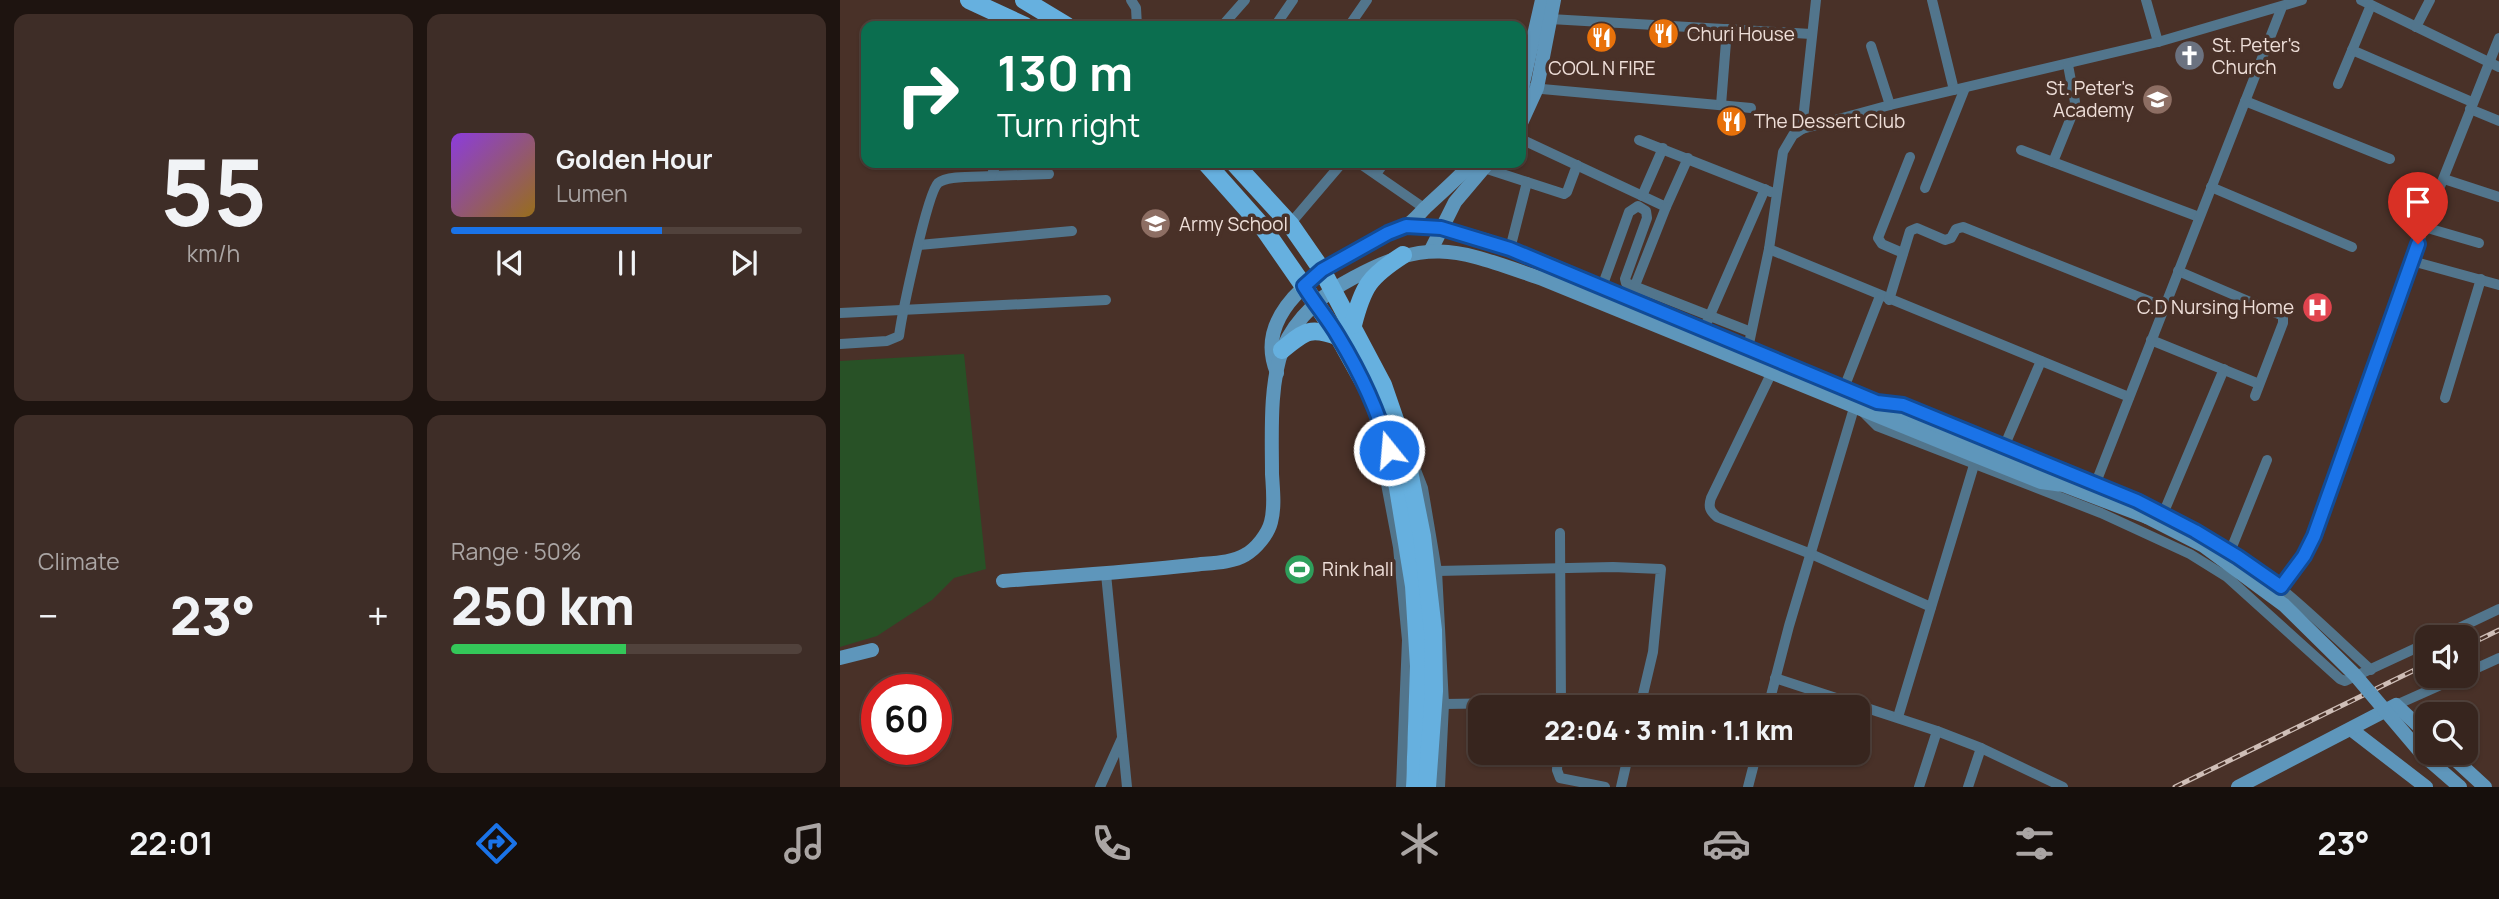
<!DOCTYPE html>
<meta charset="utf-8">
<style>
body{margin:0;font-family:Manrope,sans-serif;background:#3e2d27;color:#f1f3f6;height:100vh;display:flex;flex-direction:column;font-size:26px;white-space:nowrap}
*{box-sizing:border-box;margin:0}
p{font-size:23px;color:#aaa5a4}
.icon{flex:none;width:38px;height:38px;fill:none;stroke:currentColor;stroke-width:2;stroke-linecap:round;stroke-linejoin:round}
.map{position:relative;flex:1;overflow:hidden}
.sheet{display:flex;flex-direction:column;gap:14px;padding:14px;background:#1e1410;width:840px}
.sheet>*{flex:none}
.hud{position:absolute;left:21px;top:21px;width:665px;height:147px;border-radius:14px;box-shadow:0 2px 5px #0004,0 0 0 2px #51423c;background:#0b6e4f;color:#fff;overflow:hidden}
.buttons{position:absolute;left:1575px;top:625px;display:grid;gap:14px}
.buttons a{display:grid;place-items:center;width:63px;height:63px;border-radius:14px;background:#37251e;box-shadow:0 2px 5px #0004,0 0 0 2px #51423c;font-size:35px}
.speed{position:absolute;left:21px;top:674px;display:flex;gap:14px;font-size:35px;font-weight:700;text-align:center}
.speed>*{display:grid;place-content:center;width:91px;height:91px;border-radius:50%;background:#37251e;box-shadow:0 2px 5px #0004,0 0 0 2px #51423c;line-height:1}
.speed .limit{border:10px solid #d22;background:#fff;color:#111}
.pin{position:absolute;display:grid;place-items:center;width:60px;height:60px;color:#fff;margin:-72px -30px;border-radius:50% 50% 50% 0;rotate:-45deg;box-shadow:0 0 7px #0007}
.pin .icon{rotate:45deg}
.me{position:absolute;width:77px;margin:-38px;rotate:343deg;stroke-linejoin:round;filter:drop-shadow(0 0 5px #0008)}
.turn{display:flex;align-items:center;gap:24px;height:147px;padding:0 21px;font-size:32px}
.turn .icon{width:91px;height:91px;stroke-width:2.5}
.turn b{display:block;font-size:49px;line-height:60px}
.big{font-size:52px;font-weight:800;line-height:1.1}
.sheet .tile{flex:1;display:flex;flex-direction:column;justify-content:center;gap:10px;min-width:0;padding:0 24px;border-radius:14px;background:#3e2d27}
.sheet .dial{align-items:center;gap:0}
.dial b{font-size:91px;line-height:1}
.song{display:flex;align-items:center;gap:21px}
.cover{width:84px;height:84px;border-radius:10px;background:linear-gradient(135deg,hsl(270 70% 55%),hsl(40 70% 35%))}
.played{height:7px;border-radius:4px;background:linear-gradient(90deg,#1a73e8 60%,#51423c 60%)}
.keys{display:flex;justify-content:space-around;direction:ltr}
.heat{display:flex;justify-content:space-between;align-items:center;font-size:38px;direction:ltr}
.charge{height:10px;border-radius:5px;background:linear-gradient(90deg,#34c759 50%,#51423c 0)}
.sheet .tiles{flex:1;display:grid;gap:14px;grid-template-columns:repeat(2,1fr)}
.trip{position:absolute;left:628px;top:695px;width:402px;height:70px;border-radius:14px;background:#37251e;box-shadow:0 2px 5px #0004,0 0 0 2px #51423c;font-weight:800;line-height:70px;text-align:center}
.tabs{display:flex;height:112px;justify-content:space-around;align-items:center;background:#160f0c;color:#aaa5a4}
.tabs .icon{width:49px;height:49px}
.tabs .active{color:#1a73e8}
.tabs b{font-size:32px;color:#f1f3f6}
main{display:flex;flex:1;min-height:0}
.map>svg:first-child{display:block}
.green{fill:#285126}
.lines{fill:none;stroke-linecap:round;stroke-linejoin:round}
.street{stroke:#52758c;stroke-width:10}
.secondary{stroke:#5e96bb;stroke-width:14}
.primary{stroke:#66b0df;stroke-width:18}
.rail-casing{stroke:#cfbeb7;stroke-width:5}
.rail{stroke:#493128;stroke-width:2.5;stroke-dasharray:8;stroke-linecap:butt}
.secondary-bridge{stroke:#5e96bb;stroke-width:14}
.route-casing{stroke:#114b97;stroke-width:18}
.route{stroke:#1a73e8;stroke-width:12}
.labels{text-anchor:middle;stroke-width:7;stroke-linejoin:round;paint-order:stroke}
.poi-label{font-size:19px;fill:#eeded8;stroke:#493128;text-anchor:start}
</style>
<main>
<section class="sheet">
<div class="tiles">
<div class="tile dial"><b>55</b><p>km/h</p></div>
<div class="tile">
<div class="song"><i class="cover"></i><div><b>Golden Hour</b><p>Lumen</p></div></div>
<div class="played"></div>
<div class="keys"><svg class="icon" aria-label="previous" viewBox="0 0 24 24"><path d="M18 5L8 12l10 7zM5 5v14"/></svg><svg class="icon" aria-label="pause" viewBox="0 0 24 24"><path d="M8 5v14M16 5v14"/></svg><svg class="icon" aria-label="next" viewBox="0 0 24 24"><path d="M6 5l10 7-10 7zM19 5v14"/></svg></div>
</div>
<div class="tile"><p>Climate</p>
<div class="heat"><a>−</a><b class="big">23°</b><a>+</a></div>
</div>
<div class="tile"><p>Range · 50%</p><b class="big">250 km</b><div class="charge"></div></div>
</div>
</section>
<div class="map">
<svg width="1659" height="787" viewBox="0 0 1659 787">
<rect width="100%" height="100%" fill="#493128"/>
<polygon class="green" points="124,354 146,569 114,578 92,600 37,636 0,647 0,361"/>
<g class="lines">
<g class="street">
<polyline points="291,0 296,8 297,26"/>
<polyline points="1092,0 1114,90"/>
<polyline points="1306,0 1318,42"/>
<polyline points="1521,0 1659,67"/>
<polyline points="710,19 971,34"/>
<polyline points="382,26 405,0"/>
<polyline points="435,26 453,0"/>
<polyline points="509,26 527,0"/>
<polyline points="1576,27 1590,0"/>
<polyline points="1031,46 1050,105"/>
<polyline points="1512,50 1632,102"/>
<polyline points="1498,84 1531,5"/>
<polyline points="691,88 911,108"/>
<polyline points="1405,101 1550,159"/>
<polyline points="881,105 887,29"/>
<polyline points="1630,109 1659,121"/>
<polyline points="962,129 1050,105 1318,42 1462,0"/>
<polyline points="681,139 826,207 848,158"/>
<polyline points="799,140 931,192"/>
<polyline points="1181,150 1359,217"/>
<polyline points="1213,162 1232,115 1235,102 1228,65"/>
<polyline points="519,163 584,208"/>
<polyline points="644,168 687,182"/>
<polyline points="536,174 544,163"/>
<polyline points="151,176 209,174"/>
<polyline points="1604,179 1659,197"/>
<polyline points="1371,187 1512,247"/>
<polyline points="1085,188 1125,88"/>
<polyline points="802,196 823,148"/>
<polyline points="450,224 502,163"/>
<polyline points="1584,227 1639,243"/>
<polyline points="79,245 232,231"/>
<polyline points="670,249 687,182 724,194 727,192 737,165"/>
<polyline points="929,249 1289,397"/>
<polyline points="1063,253 1042,244 1038,238 1070,157"/>
<polyline points="1572,261 1659,285"/>
<polyline points="1338,271 1443,316 1443,323 1415,396"/>
<polyline points="762,287 789,212 798,206 806,211 807,218 785,279 786,283 911,332"/>
<polyline points="792,293 826,207"/>
<polyline points="1049,300 1070,231 1077,228 1105,240 1111,238 1116,229 1123,227 1324,307"/>
<polyline points="0,313 266,300"/>
<polyline points="864,329 925,189"/>
<polyline points="1311,340 1419,384"/>
<path d="M0,344l47,-3 12,-5c3,-22 28,-142 39,-153 9,-8 41,-6 53,-7l6,-13"/>
<polyline points="907,353 929,249 943,152 953,135 962,129 976,0"/>
<path d="M931,374l-60,124c-3,9 -1,13 6,19l94,37 120,53"/>
<polyline points="1004,388 1040,296"/>
<polyline points="1605,398 1641,279"/>
<polyline points="1039,402 1064,405 1155,443"/>
<polyline points="1021,410 1037,426 1261,513 1350,554 1387,577 1500,679 1505,681 1587,643"/>
<polyline points="1164,447 1201,361"/>
<polyline points="548,453 543,468 558,547 567,640 561,787"/>
<polyline points="571,457 583,488 597,571 604,704 802,701"/>
<path d="M1189,457c71,30 142,57 208,99 49,32 91,75 134,114"/>
<polyline points="1255,485 1442,7"/>
<polyline points="1323,514 1384,369"/>
<polyline points="720,533 721,707"/>
<polyline points="1390,552 1427,460"/>
<polyline points="597,571 773,567 821,569 813,652 800,707"/>
<polyline points="266,574 287,787"/>
<polyline points="1441,588 1464,556 1474,536 1584,227 1659,38"/>
<polyline points="1600,637 1659,609"/>
<polyline points="1626,673 1659,658"/>
<polyline points="935,678 1097,731 1141,748 1223,787"/>
<polyline points="1556,705 1621,676"/>
<polyline points="928,707 949,626 1014,408"/>
<polyline points="1058,717 1134,465"/>
<polyline points="718,752 717,770 720,778 765,787"/>
<polyline points="260,787 282,738"/>
<polyline points="600,787 604,704"/>
<polyline points="781,787 789,752"/>
<polyline points="908,787 917,752"/>
<polyline points="1079,787 1097,731"/>
<polyline points="1128,787 1141,748"/>
</g>
<g class="secondary">
<polyline points="681,92 702,0"/>
<polyline points="681,123 697,88 714,0"/>
<path d="M566,226c71,0 161,46 226,74 100,42 200,83 299,126 43,19 94,29 131,58"/>
<polyline points="591,250 615,202 648,163"/>
<path d="M437,373c-28,-67 60,-113 108,-138 7,-4 14,-5 20,-9 8,-4 14,-12 20,-18 16,-15 32,-29 47,-45"/>
<path d="M163,581c64,-5 127,-9 190,-16 16,-2 39,-2 52,-10 11,-6 23,-21 26,-33 4,-15 2,-32 1,-48 0,-38 -3,-90 11,-126 13,-31 41,-55 70,-70 79,-43 107,-27 187,0l431,176 70,28 22,3 84,32"/>
<polyline points="0,658 32,650"/>
<polyline points="1512,730 1586,787"/>
<polyline points="1607,752 1645,787"/>
<polyline points="1398,787 1556,705 1587,734"/>
</g>
<g class="primary">
<polyline points="129,0 185,26"/>
<polyline points="184,0 227,26"/>
<polyline points="366,163 422,226 497,334 528,390 541,421 558,488 574,586 579,666 575,787"/>
<polyline points="394,163 450,224 482,270 543,385 564,446 582,536 593,630 594,691 587,787"/>
<path d="M513,325c10,-39 16,-48 50,-70"/>
<path d="M442,350c23,-19 28,-24 57,-13"/>
</g>
<defs>
<g id="rail">
<polyline points="1626,646 1659,630"/>
<polyline points="1335,787 1587,664"/>
</g>
</defs>
<use href="#rail" class="rail-casing"/>
<use href="#rail" class="rail"/>
<polyline class="secondary-bridge" points="1307,517 1364,546 1444,605 1515,675 1582,754 1620,787"/>
</g>
<g class="lines">
<defs>
<path id="route" d="M549,450c-11,-40 -29,-78 -51,-114 -10,-17 -23,-32 -34,-50l18,-16 66,-37 18,-7 35,2 69,21 367,153 26,3 234,96 58,30 43,26 43,30 23,-31 10,-20 104,-292"/>
</defs>
<use href="#route" class="route-casing"/>
<use href="#route" class="route"/>
</g>
<defs>
<symbol id="restaurant-disc" viewBox="-11 -11 22 22"><circle r="9.5" fill="#e8710a" stroke="#493128"/><path d="M-5-6h1v4h1v-4h1v4h1v-4h1v5L-1.5 .5V6h-2V.5L-5-1ZM5-6V6H3V1.5H1.5Q1.5-4 5-6Z" fill="#fff"/></symbol>
<symbol id="church-disc" viewBox="-11 -11 22 22"><circle r="9.5" fill="#6b7280" stroke="#493128"/><path d="M-1.2-6h2.4v3.5h3.3v2.4h-3.3V6h-2.4V-.1h-3.3v-2.4h3.3Z" fill="#fff"/></symbol>
<symbol id="school-disc" viewBox="-11 -11 22 22"><circle r="9.5" fill="#8d6e63" stroke="#493128"/><path d="M0-5L7-2L0 1L-7-2ZM-4 1L0 2.5L4 1V4Q0 6-4 4Z" fill="#fff"/></symbol>
<symbol id="hospital-disc" viewBox="-11 -11 22 22"><circle r="9.5" fill="#e0444e" stroke="#493128"/><path d="M-5-5h3v3.5h4V-5h3V5h-3V1.5h-4V5h-3Z" fill="#fff"/></symbol>
<symbol id="stadium-disc" viewBox="-11 -11 22 22"><circle r="9.5" fill="#2e9e5b" stroke="#493128"/><path d="M0-5a6.5 5 0 1 0 0 10a6.5 5 0 1 0 0-10ZM-3.5-1.8h7v3.6h-7Z" fill="#fff"/></symbol>
</defs>
<g fill-rule="evenodd">
<use href="#restaurant-disc" x="806" y="16" width="35" height="35"/>
<use href="#restaurant-disc" x="744" y="20" width="35" height="35"/>
<use href="#church-disc" x="1332" y="38" width="35" height="35"/>
<use href="#school-disc" x="1300" y="82" width="35" height="35"/>
<use href="#restaurant-disc" x="874" y="104" width="35" height="35"/>
<use href="#school-disc" x="298" y="206" width="35" height="35"/>
<use href="#hospital-disc" x="1460" y="290" width="35" height="35"/>
<use href="#stadium-disc" x="442" y="552" width="35" height="35"/>
</g>
<g class="labels">
<g class="poi-label">
<text x="847" y="41">Churi House</text>
<text x="1372" y="52">St. Peter's<tspan x="1372" dy="22">Church</tspan></text>
<text x="762" y="75" text-anchor="middle">COOL N FIRE</text>
<text x="1294" y="95" text-anchor="end">St. Peter's<tspan x="1294" dy="22">Academy</tspan></text>
<text x="914" y="128">The Dessert Club</text>
<text x="339" y="231">Army School</text>
<text x="1454" y="314" text-anchor="end">C.D Nursing Home</text>
<text x="482" y="576">Rink hall</text>
</g>
</g>
</svg>
<div class="buttons">
<a><svg class="icon" aria-label="sound" viewBox="0 0 24 24"><path d="M4 9h4l5-4v14l-5-4H4zM17 9q2 3 0 6"/></svg></a>
<a><svg class="icon" aria-label="search" viewBox="0 0 24 24"><circle cx="10" cy="10" r="6"/><path d="M15 15l6 6"/></svg></a>
</div>
<div class="speed"><div class="limit">60</div></div>
<div class="pin" style="left:1578px;top:244px;background:#d93025"><svg class="icon" aria-label="arrive" viewBox="0 0 24 24"><path d="M6 21V4h12l-3 4 3 4H6"/></svg></div>
<svg class="me" style="left:549px;top:450px" viewBox="-20 -20 40 40"><circle r="17" fill="#1a73e8" stroke="#fff" stroke-width="3"/><path d="M0-11L8 9 0 5-8 9z" fill="#fff"/></svg>
<div class="trip">22:04 · 3 min · 1.1 km</div>
<div class="hud">
<div class="turn"><svg class="icon" aria-label="right" viewBox="0 0 24 24"><path d="M7 20v-9h11M14 6l5 5-5 5"/></svg><div><b>130 m</b>Turn right</div></div>
</div>
</div>
</main>
<nav class="tabs">
<b>22:01</b>
<svg class="icon active" aria-label="directions" viewBox="0 0 24 24"><path d="M12 3l9 9-9 9-9-9zM9 14v-3h6M13 9l2 2-2 2"/></svg>
<svg class="icon" aria-label="music" viewBox="0 0 24 24"><path d="M9 18V5l10-2v13"/><circle cx="6" cy="18" r="3"/><circle cx="16" cy="16" r="3"/></svg>
<svg class="icon" aria-label="phone" viewBox="0 0 24 24"><path d="M5 4h4l2 5-3 2q2 4 5 5l2-3 5 2v4C11 20 4 13 5 4z"/></svg>
<svg class="icon" aria-label="climate" viewBox="0 0 24 24"><path d="M12 3v18M4 7l16 10M4 17L20 7"/></svg>
<svg class="icon" aria-label="car" viewBox="0 0 24 24"><path d="M5 17H2v-5l4-1 3-4h7l3 4 3 1v5h-3M9 17h6M6 11h13"/><circle cx="7" cy="17" r="2"/><circle cx="17" cy="17" r="2"/></svg>
<svg class="icon" aria-label="filters" viewBox="0 0 24 24"><path d="M4 7h16M4 17h16"/><circle cx="9" cy="7" r="2"/><circle cx="15" cy="17" r="2"/></svg>
<b>23°</b>
</nav>
